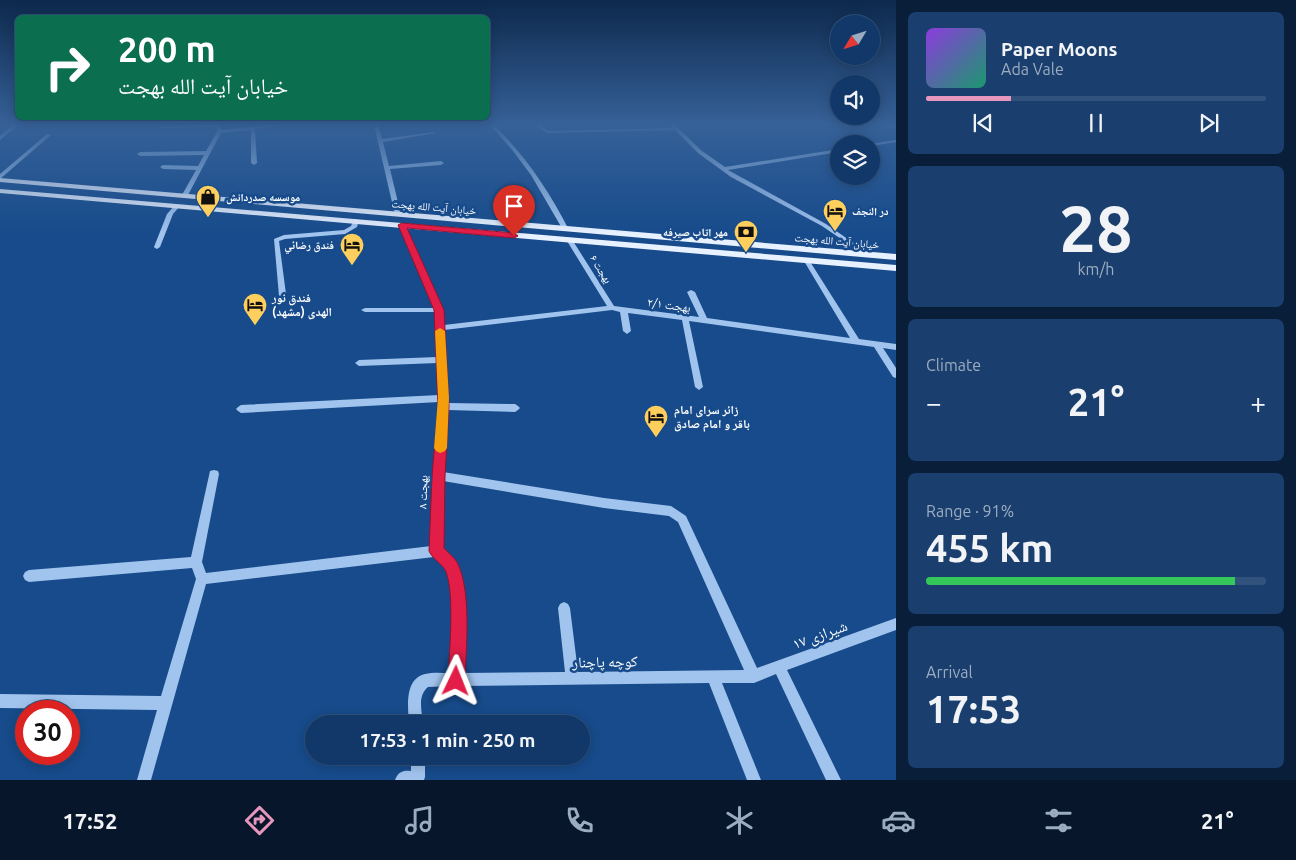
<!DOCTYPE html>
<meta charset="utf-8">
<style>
body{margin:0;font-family:Ubuntu,"Noto Naskh Arabic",sans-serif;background:#1a3f6e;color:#f1f3f6;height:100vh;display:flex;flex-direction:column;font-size:19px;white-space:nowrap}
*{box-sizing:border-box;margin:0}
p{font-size:16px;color:#9cacc0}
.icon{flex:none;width:28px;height:28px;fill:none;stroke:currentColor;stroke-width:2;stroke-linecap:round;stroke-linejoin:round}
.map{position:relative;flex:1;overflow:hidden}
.sheet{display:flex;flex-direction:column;gap:12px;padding:12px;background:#091f39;width:400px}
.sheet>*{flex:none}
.hud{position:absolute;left:15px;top:15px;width:475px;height:105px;border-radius:8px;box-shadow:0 2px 12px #0003,0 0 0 1px #30527c;background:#0b6e4f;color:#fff;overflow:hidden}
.needle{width:32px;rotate:232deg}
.buttons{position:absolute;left:830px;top:15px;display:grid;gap:10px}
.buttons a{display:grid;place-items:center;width:50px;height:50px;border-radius:50%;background:#113868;box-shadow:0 2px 12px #0003,0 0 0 1px #30527c;font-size:25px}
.speed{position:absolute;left:15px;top:700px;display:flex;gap:10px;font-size:25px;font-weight:700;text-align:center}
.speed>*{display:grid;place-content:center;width:65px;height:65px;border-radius:50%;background:#113868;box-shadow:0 2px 12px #0003,0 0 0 1px #30527c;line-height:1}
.speed .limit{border:8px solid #d22;background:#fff;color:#111}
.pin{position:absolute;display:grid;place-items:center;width:42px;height:42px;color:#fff;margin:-51px -21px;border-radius:50% 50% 50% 0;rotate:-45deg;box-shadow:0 0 5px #0007}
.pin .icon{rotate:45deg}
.me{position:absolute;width:55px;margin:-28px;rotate:2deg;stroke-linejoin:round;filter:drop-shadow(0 0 4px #0008)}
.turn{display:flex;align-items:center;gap:18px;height:105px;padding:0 20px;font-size:22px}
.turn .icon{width:65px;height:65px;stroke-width:2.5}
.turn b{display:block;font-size:35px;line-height:42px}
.big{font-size:38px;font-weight:700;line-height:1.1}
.sheet .tile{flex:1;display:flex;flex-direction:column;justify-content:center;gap:8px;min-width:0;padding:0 18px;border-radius:8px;background:#1a3f6e}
.sheet .dial{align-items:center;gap:0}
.dial b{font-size:65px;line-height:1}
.song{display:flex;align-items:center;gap:15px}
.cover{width:60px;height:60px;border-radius:8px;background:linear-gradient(135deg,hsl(270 70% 55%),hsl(160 70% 35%))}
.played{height:5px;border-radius:2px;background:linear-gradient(90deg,#e797bd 25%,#30527c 25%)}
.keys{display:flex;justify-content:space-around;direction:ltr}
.heat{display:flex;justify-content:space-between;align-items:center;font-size:28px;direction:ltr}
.charge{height:8px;border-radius:4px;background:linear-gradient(90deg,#34c759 91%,#30527c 0)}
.trip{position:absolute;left:305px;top:715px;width:285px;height:50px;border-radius:25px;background:#113868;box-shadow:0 2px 12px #0003,0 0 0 1px #30527c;font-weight:700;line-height:50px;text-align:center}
.tab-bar{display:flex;height:80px;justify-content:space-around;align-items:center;background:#07162a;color:#9cacc0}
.tab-bar .icon{width:35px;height:35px}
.tab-bar .on{color:#e797bd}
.tab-bar b{font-size:22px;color:#f1f3f6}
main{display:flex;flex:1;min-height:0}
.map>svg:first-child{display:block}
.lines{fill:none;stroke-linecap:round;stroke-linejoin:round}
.minor{fill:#a1c4ee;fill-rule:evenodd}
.major{fill:#e8f1ff;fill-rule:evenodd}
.route{fill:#e11d48;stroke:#92132f}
.slow{fill:#f59e0b}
.labels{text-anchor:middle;stroke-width:5;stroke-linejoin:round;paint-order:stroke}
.far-poi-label{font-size:11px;font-weight:bold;fill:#fff;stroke:#174b8b;text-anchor:start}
.far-street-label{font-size:11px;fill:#fff;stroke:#174b8b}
.poi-label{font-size:12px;font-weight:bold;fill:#fff;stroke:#174b8b;text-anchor:start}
.street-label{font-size:12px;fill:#fff;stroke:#174b8b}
.near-street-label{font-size:15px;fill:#fff;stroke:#174b8b}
</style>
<main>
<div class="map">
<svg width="896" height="780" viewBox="0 0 896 780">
<rect width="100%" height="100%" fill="#174b8b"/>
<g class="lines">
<g class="minor">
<polygon points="13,125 18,125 0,140 0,136"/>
<polygon points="221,125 221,130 269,125 282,125 255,129 257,163 254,165 251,163 251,130 221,133 188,195 185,197 182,195 196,170 163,169 160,167 163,165 198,166 204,155 140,156 137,154 140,152 206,151 217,132 217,127 162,128 160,127 162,126"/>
<polygon points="374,125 378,125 382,139 434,132 436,133 383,142 389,166 441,161 444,163 441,165 390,169 401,215 400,216 395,215"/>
<path d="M490,125h4c32,31 55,66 75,105l-1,1 -5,-1 -32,-55 -18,-24z"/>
<polygon points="535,125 540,125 548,131 672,128 670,125 675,125 702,151 725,167 839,149 839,152 728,170 826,224 871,255 870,256 866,256 822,226 731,177 698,153 675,130 547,133"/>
<polygon points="885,125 896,126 896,129 885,126"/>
<polygon points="47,134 51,135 0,179 0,174"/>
<polygon points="896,140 896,142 871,146 871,144 870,144"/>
<polygon points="175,205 180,206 173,214 160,247 157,249 155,248 154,247 167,214"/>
<polygon points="354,219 359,220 357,227 345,234 285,239 279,241 286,294 282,296 279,296 274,239 284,235 344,230 351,226"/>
<path d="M402,223l3,2 38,85 1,15 163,-19 -40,-65 3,-2 3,2 41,65 85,11 -12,-25 4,-2 4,2 12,26 143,20 -46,-77 1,-1h4l50,79 37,5v6l-13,-2 13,20v10l-3,-1 -19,-30 -185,-26 14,66 -4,3 -4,-3 -13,-67 -54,-7 3,18 -4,3 -4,-3 -3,-19 -8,-2 -168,20 4,73 67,1 3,2 2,2 -2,2 -3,2 -67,-2 -5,62 161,26 67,8 15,10 71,152 139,-50v12l-109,40 54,110h-15l-50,-106 -22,9h-32l39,97h-14l-38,-97 -250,3 -3,2 -3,-2 -25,1c-11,9 -6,24 -5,37h-14c-1,-16 -5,-45 16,-50 8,-2 17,-1 25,-1 1,-23 7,-82 -2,-102 -3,-6 -9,-10 -14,-14l-228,27 -55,196h-14l20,-70 -157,-2v-14l161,2 35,-117 -4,-11 -163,14 -4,-2 -2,-4 2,-4 4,-2 162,-13 19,-86 4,-1 4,1 1,3 -17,88 4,11 225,-27 2,-70 6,-74 -198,11 -3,-2 -2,-2 2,-2 3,-2 198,-10 -1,-32 -79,3 -4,-3 4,-3 78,-3 -2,-45h-70l-4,-2 4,-2h69l-35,-83zM443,481l161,27 65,8 9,6 66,148 -166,2 -8,-64 -2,-4 -4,-2 -4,2 -2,4 7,64 -102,1c1,-30 7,-85 -8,-111 -3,-5 -9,-9 -13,-13z"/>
<path d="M411,756h14v21l-1,3h-29c3,-8 8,-10 16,-9z"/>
</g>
<g class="major">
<polygon points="0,178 896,254 896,260 0,182"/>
<polygon points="0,189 896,265 896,271 0,193"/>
</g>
</g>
<linearGradient id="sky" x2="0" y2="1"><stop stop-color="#0d294c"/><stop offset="0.53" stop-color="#366198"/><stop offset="1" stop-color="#366198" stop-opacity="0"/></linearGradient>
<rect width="896" height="234" fill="url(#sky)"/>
<path class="route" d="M402,223l112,10 4,3 -4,2 -107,-10 37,82 5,96 -4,70 -1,72c4,5 10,9 13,14 15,29 9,86 8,119l-2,6 -7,3 -6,-3 -2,-6c1,-26 7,-86 -2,-109 -3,-8 -13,-12 -17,-21l3,-75 6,-70 -4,-96 -36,-85z"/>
<polygon class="slow" points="440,328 445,331 449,398 447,448 445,451 440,453 436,451 434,448 438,398 435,331"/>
<defs>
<symbol id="shop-pin" viewBox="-11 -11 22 30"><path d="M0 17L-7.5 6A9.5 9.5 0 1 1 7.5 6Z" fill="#ffcf5e" stroke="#174b8b"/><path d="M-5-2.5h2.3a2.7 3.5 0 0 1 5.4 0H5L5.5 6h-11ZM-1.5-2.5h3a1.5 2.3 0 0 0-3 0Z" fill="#111"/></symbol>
<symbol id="hotel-pin" viewBox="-11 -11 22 30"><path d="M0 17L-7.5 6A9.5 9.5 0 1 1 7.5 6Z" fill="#ffcf5e" stroke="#174b8b"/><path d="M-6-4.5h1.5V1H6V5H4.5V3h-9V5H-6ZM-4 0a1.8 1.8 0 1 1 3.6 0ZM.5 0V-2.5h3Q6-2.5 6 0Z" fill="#111"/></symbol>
<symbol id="bank-pin" viewBox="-11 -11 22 30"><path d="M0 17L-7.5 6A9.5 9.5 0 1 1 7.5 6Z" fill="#ffcf5e" stroke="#174b8b"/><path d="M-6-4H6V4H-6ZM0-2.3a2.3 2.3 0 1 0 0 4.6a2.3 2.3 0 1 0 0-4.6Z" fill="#111"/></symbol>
</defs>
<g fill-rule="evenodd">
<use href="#shop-pin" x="194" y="183" width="28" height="38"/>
<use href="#hotel-pin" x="821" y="197" width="28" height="38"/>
<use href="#bank-pin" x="732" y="218" width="28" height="38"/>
<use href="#hotel-pin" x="338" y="231" width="28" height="38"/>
<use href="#hotel-pin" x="241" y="291" width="28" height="38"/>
<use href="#hotel-pin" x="642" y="403" width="28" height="38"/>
</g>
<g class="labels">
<g class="far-poi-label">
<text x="226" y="201">موسسه صدردانش</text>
<text x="852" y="215">در النجف</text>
<text x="728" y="236" text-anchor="end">مهر اتاب صيرفه</text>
<text x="334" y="249" text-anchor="end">فندق رضائي</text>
</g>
<g class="far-street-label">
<text transform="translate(434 207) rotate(5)" y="4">خیابان آیت الله بهجت</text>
<text transform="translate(837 241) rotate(5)" y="4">خیابان آیت الله بهجت</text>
<text transform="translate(601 269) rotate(58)" y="4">بهجت ۶</text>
</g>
<g class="poi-label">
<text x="272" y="302">فندق نور<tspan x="272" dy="14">الهدى (مشهد)</tspan></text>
<text x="674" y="414">زائر سرای امام<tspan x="674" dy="14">باقر و امام صادق</tspan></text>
</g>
<g class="street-label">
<text transform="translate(669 305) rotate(8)" y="4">بهجت ۲/۱</text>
<text transform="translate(423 492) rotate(-88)" y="4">بهجت ۸</text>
</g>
<g class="near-street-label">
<text transform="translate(820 635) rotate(-20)" y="5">شیرازی ۱۷</text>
<text transform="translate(605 662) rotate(-1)" y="5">کوچه پاچنار</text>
</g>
</g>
</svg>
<div class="buttons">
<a><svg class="needle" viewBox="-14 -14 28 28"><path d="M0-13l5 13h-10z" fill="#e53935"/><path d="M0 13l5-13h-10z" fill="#9cacc0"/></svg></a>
<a><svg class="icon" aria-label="sound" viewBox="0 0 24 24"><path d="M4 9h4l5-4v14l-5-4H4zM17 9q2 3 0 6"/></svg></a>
<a><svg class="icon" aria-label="layers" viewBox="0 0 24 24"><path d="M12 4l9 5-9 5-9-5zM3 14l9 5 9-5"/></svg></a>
</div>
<div class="speed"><div class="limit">30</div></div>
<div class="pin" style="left:514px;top:236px;background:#d93025"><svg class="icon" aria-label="arrive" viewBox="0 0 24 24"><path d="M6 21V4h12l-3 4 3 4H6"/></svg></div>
<svg class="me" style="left:456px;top:681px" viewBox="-20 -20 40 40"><path d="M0-17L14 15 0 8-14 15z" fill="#e11d48" stroke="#fff" stroke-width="4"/></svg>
<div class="trip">17:53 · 1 min · 250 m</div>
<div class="hud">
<div class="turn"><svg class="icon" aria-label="right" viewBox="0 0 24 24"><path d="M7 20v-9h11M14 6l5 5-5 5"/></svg><div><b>200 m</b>خیابان آیت الله بهجت</div></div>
</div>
</div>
<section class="sheet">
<div class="tile">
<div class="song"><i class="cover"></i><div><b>Paper Moons</b><p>Ada Vale</p></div></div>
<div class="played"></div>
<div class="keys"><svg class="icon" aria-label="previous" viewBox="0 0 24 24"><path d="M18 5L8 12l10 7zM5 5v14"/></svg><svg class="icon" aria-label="pause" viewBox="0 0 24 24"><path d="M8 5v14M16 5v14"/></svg><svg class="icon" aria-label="next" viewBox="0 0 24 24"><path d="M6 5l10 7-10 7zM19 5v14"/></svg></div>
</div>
<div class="tile dial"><b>28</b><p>km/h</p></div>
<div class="tile"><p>Climate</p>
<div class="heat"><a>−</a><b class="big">21°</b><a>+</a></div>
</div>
<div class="tile"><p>Range · 91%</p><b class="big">455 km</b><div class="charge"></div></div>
<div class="tile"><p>Arrival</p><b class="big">17:53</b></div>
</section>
</main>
<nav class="tab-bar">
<b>17:52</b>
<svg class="icon on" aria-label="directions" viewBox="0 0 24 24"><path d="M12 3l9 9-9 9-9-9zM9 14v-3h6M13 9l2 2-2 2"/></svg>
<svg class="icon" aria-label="music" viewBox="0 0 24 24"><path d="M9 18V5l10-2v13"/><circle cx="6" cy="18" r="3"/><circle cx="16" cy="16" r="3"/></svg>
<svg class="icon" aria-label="phone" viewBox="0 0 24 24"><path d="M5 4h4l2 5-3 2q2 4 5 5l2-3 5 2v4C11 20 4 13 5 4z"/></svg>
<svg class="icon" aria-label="climate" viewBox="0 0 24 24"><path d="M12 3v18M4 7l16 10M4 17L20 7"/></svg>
<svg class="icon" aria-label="car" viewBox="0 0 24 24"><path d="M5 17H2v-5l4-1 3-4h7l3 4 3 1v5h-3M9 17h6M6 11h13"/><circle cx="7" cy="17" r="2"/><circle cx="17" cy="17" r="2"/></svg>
<svg class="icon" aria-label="filters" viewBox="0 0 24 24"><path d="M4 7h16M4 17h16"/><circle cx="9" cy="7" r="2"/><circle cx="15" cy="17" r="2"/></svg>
<b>21°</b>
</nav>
